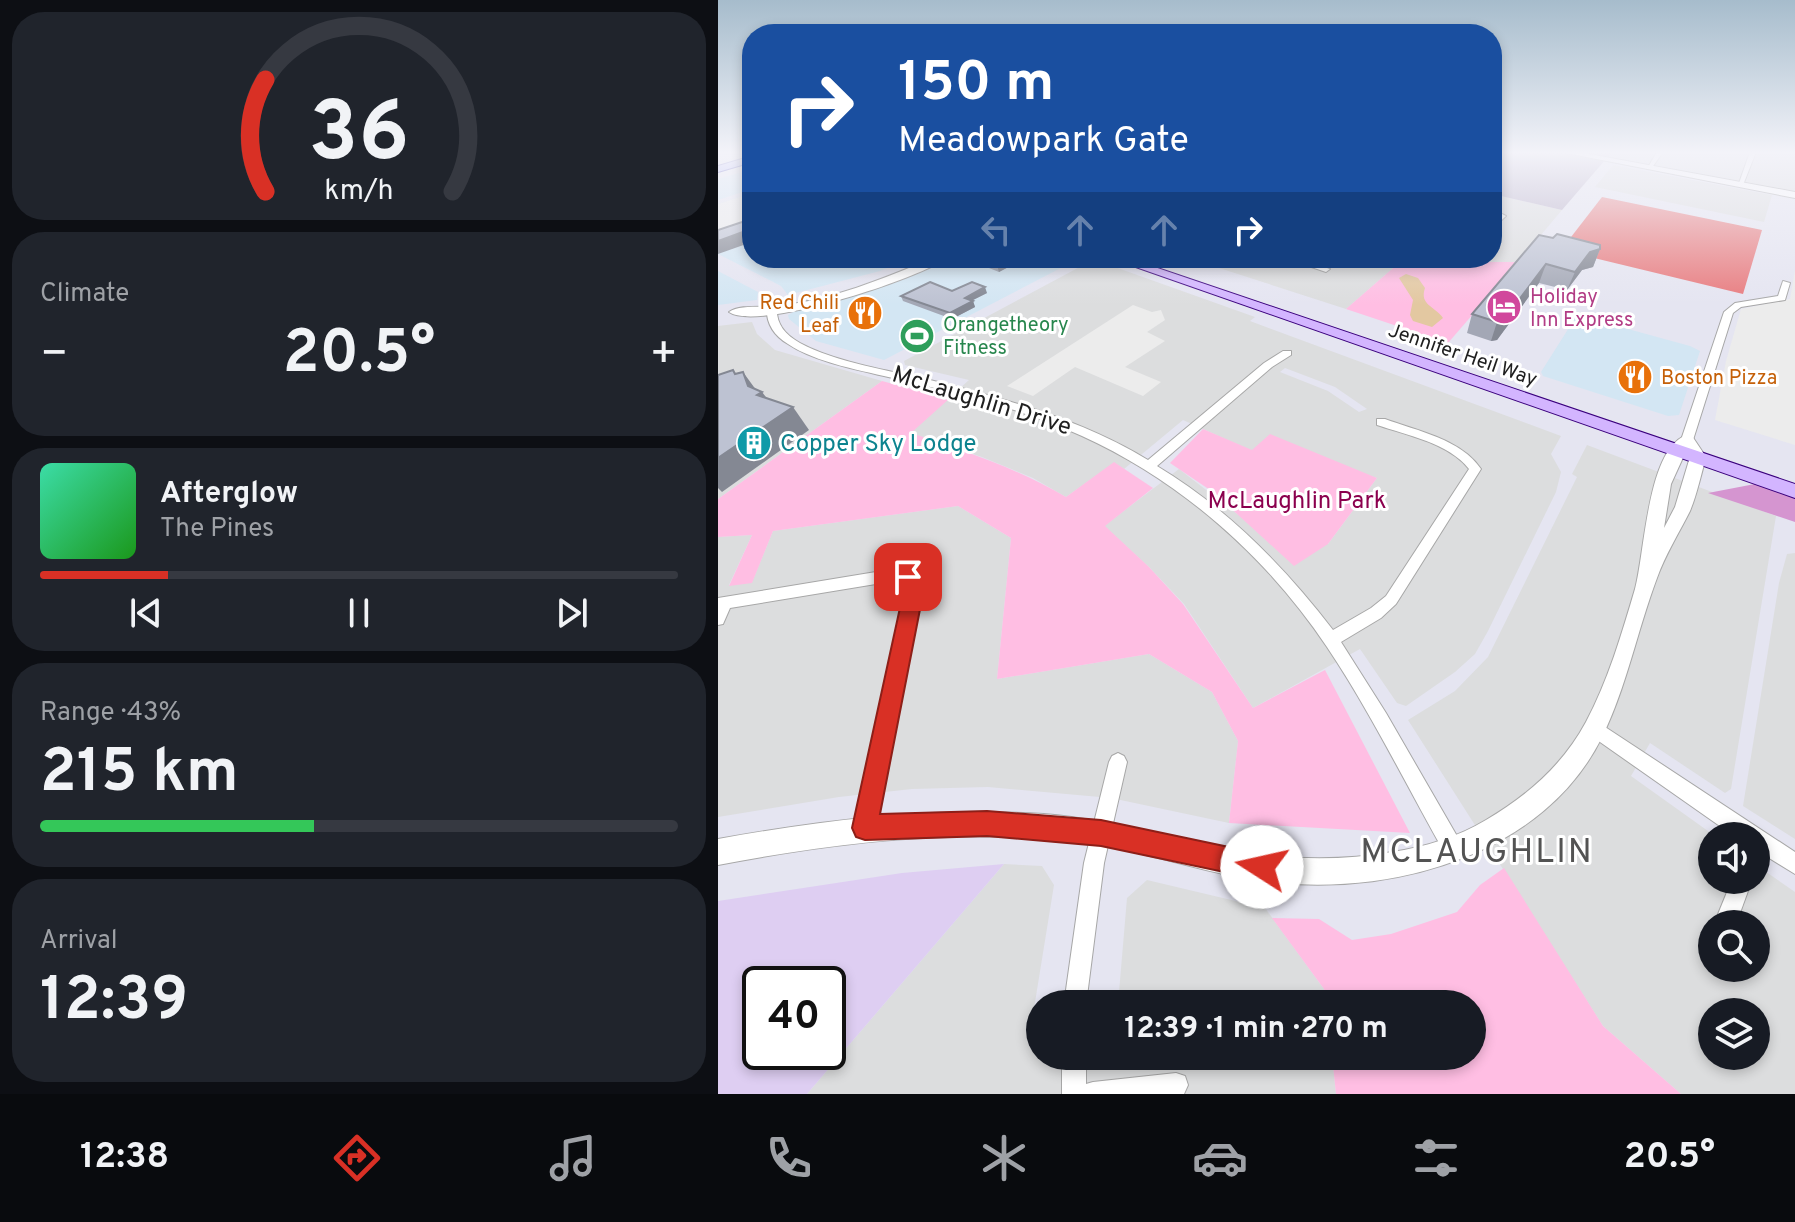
<!DOCTYPE html>
<meta charset="utf-8">
<style>
body{margin:0;font-family:Overpass,sans-serif;background:#20242c;color:#f1f3f6;height:100vh;display:flex;flex-direction:column;font-size:30px;white-space:nowrap}
*{box-sizing:border-box;margin:0}
p{font-size:26px;color:#9ea1a6}
.icon{flex:none;width:44px;height:44px;fill:none;stroke:currentColor;stroke-width:2;stroke-linecap:round;stroke-linejoin:round}
.map{position:relative;flex:1;overflow:hidden}
.panel{display:flex;flex-direction:column;gap:12px;padding:12px;background:#0d0f14;width:718px}
.panel>*{flex:none}
.top-card{position:absolute;left:24px;top:24px;width:760px;height:244px;border-radius:32px;box-shadow:0 4px 12px #0003;background:#1a4fa0;color:#fff;overflow:hidden}
.controls{position:absolute;left:980px;top:822px;display:grid;gap:16px}
.controls a{display:grid;place-items:center;width:72px;height:72px;border-radius:50%;background:#171b24;box-shadow:0 4px 12px #0003;font-size:40px}
.speed{position:absolute;left:24px;top:966px;display:flex;gap:16px;font-size:40px;font-weight:700;text-align:center}
.speed>*{display:grid;place-content:center;width:104px;height:104px;border-radius:50%;background:#171b24;box-shadow:0 4px 12px #0003;line-height:1}
.speed .limit{border:4px solid #111;border-radius:12px;background:#fff;color:#111}
.pin{position:absolute;display:grid;place-items:center;width:68px;height:68px;color:#fff;margin:-34px;border-radius:16px;box-shadow:0 4px 12px #0006}
.me{position:absolute;width:88px;margin:-44px;rotate:280deg;stroke-linejoin:round;filter:drop-shadow(0 0 6px #0008)}
.turn{display:flex;align-items:center;gap:28px;height:168px;padding:0 24px;font-size:36px}
.turn .icon{width:104px;height:104px;stroke-width:2.5}
.turn b{display:block;font-size:56px;line-height:68px}
.lanes{display:flex;align-items:center;height:76px;padding:0 24px;background:#0003;justify-content:center;gap:40px;direction:ltr}
.lanes .off{opacity:.35}
.big{font-size:60px;font-weight:700;line-height:1.1}
.panel .card{flex:1;display:flex;flex-direction:column;justify-content:center;gap:12px;min-width:0;padding:0 28px;border-radius:32px;background:#20242c}
.panel .dial{align-items:center;gap:0}
.dial svg{height:208px;overflow:visible;fill:none;stroke:#363941;stroke-width:7;stroke-linecap:round;text-anchor:middle}
.dial text{fill:#f1f3f6;stroke:none}
.song{display:flex;align-items:center;gap:24px}
.cover{width:96px;height:96px;border-radius:12px;background:linear-gradient(135deg,hsl(160 70% 55%),hsl(120 70% 35%))}
.played{height:8px;border-radius:4px;background:linear-gradient(90deg,#d93025 20%,#363941 20%)}
.keys{display:flex;justify-content:space-around;direction:ltr}
.heat{display:flex;justify-content:space-between;align-items:center;font-size:44px;direction:ltr}
.charge{height:12px;border-radius:6px;background:linear-gradient(90deg,#34c759 43%,#363941 0)}
.trip{position:absolute;left:308px;top:990px;width:460px;height:80px;border-radius:40px;background:#171b24;box-shadow:0 4px 12px #0003;font-weight:700;line-height:80px;text-align:center}
.menu{display:flex;height:128px;justify-content:space-around;align-items:center;background:#090b0e;color:#9ea1a6}
.menu .icon{width:56px;height:56px}
.menu .active{color:#d93025}
.menu b{font-size:36px;color:#f1f3f6}
main{display:flex;flex:1;min-height:0}
.map>svg:first-child{display:block}
.residential{fill:#dcddde;fill-rule:evenodd}
.commercial{fill:#d3e6f3}
.construction{fill:#b8afc7}
.farmland{fill:#decef2;fill-rule:evenodd}
.forest{fill:#d595d0}
.park{fill:#ffbee3}
.pitch{fill:#e87b7e}
.parking{fill:#ececec}
.water{fill:#e3c8a1}
.lines{fill:none;stroke-linecap:round;stroke-linejoin:round}
.minor-casing{stroke:#a7a7a7;stroke-width:2}
.tertiary-casing{stroke:#a7a7a7;stroke-width:2}
.secondary-casing{stroke:#3a007d;stroke-width:2}
.primary-casing{stroke:#04009b;stroke-width:2}
.minor{fill:#fff;fill-rule:evenodd}
.tertiary{fill:#fff;fill-rule:evenodd}
.secondary{fill:#d3b5ff;fill-rule:evenodd}
.primary{fill:#9ca3ff;fill-rule:evenodd}
.wall{fill:#a3a7b5}
.shaded-wall{fill:#848893}
.building{fill:#bdc2d2;stroke:#848893;stroke-width:2}
.route{fill:#d93025;stroke:#8d1f18;stroke-width:2}
.labels{text-anchor:middle;stroke-width:6;stroke-linejoin:round;paint-order:stroke}
.far-hotel-label{font-size:20px;fill:#b23c85;stroke:#fff;text-anchor:start}
.far-food-label{font-size:20px;fill:#c56008;stroke:#fff;text-anchor:end}
.far-leisure-label{font-size:20px;fill:#27864d;stroke:#fff;text-anchor:start}
.far-street-label{font-size:20px;fill:#202020;stroke:#fff}
.street-label{font-size:24px;fill:#202020;stroke:#fff}
.culture-label{font-size:24px;fill:#0d838f;stroke:#fff;text-anchor:start}
.park-label{font-size:24px;fill:#8b004e;stroke:#fff}
.near-quarter-label{font-size:34px;letter-spacing:2px;fill:#535353;stroke:#fff}
</style>
<main>
<section class="panel">
<div class="card dial"><svg viewBox="0 0 100 80">
<path d="M14 69A42 42 0 1 1 86 69"/>
<path d="M14 69A42 42 0 0 1 14 26" stroke="#d93025"/>
<text x="50" y="56" font-size="32" font-weight="700">36</text>
<text x="50" y="72" font-size="11">km/h</text>
</svg></div>
<div class="card"><p>Climate</p>
<div class="heat"><a>−</a><b class="big">20.5°</b><a>+</a></div>
</div>
<div class="card">
<div class="song"><i class="cover"></i><div><b>Afterglow</b><p>The Pines</p></div></div>
<div class="played"></div>
<div class="keys"><svg class="icon" aria-label="previous" viewBox="0 0 24 24"><path d="M18 5L8 12l10 7zM5 5v14"/></svg><svg class="icon" aria-label="pause" viewBox="0 0 24 24"><path d="M8 5v14M16 5v14"/></svg><svg class="icon" aria-label="next" viewBox="0 0 24 24"><path d="M6 5l10 7-10 7zM19 5v14"/></svg></div>
</div>
<div class="card"><p>Range · 43%</p><b class="big">215 km</b><div class="charge"></div></div>
<div class="card"><p>Arrival</p><b class="big">12:39</b></div>
</section>
<div class="map">
<svg width="1077" height="1094" viewBox="0 0 1077 1094">
<rect width="100%" height="100%" fill="#e5e5f1"/>
<g class="residential">
<polygon points="894,152 1077,152 1077,191 890,156"/>
<polygon points="895,165 1054,195 1046,222 877,187"/>
<polygon points="774,194 844,210 800,262 682,262 628,309 470,258 774,258"/>
<path d="M380,261l157,56 -5,4 311,115 -10,18 10,18 -5,20 -68,139 -13,23 -20,18 -49,34 -9,-3 -37,-54 -107,59 -69,-104 -35,-37 -45,-41 75,-57 66,51 83,24 49,-66 -21,-7 -104,-20 -69,-31 -59,49 -10,-6 -48,34 -33,-19 -51,-21 -72,-24 59,-53 -64,-15 -1,-4 185,-99zM567,368l50,19 32,22 -8,3 -31,-21 -48,-19z"/>
<polygon points="34,322 39,334 57,350 164,381 0,499 0,326"/>
<path d="M869,445l189,71 -45,273 -6,4 -75,-50 -19,33 84,60h-3v44h44v-15l39,27v202h-114l-78,-68 -195,-306 47,-29 33,-34 89,-180 -5,-3zM994,924h44v44h-44zM994,1012h44v44h-44z"/>
<polygon points="240,506 293,538 279,679 431,654 494,692 520,741 511,823 393,798 270,787 194,789 121,797 0,817 0,537 34,535 11,585 34,582 55,531"/>
<polygon points="1077,553 1077,839 1025,806 1061,583 1069,554"/>
<polygon points="286,864 324,866 336,885 313,1027 322,1026 322,1056 614,1056 618,1094 89,1094"/>
<polygon points="429,880 547,908 606,989 607,1004 400,1004 409,898"/>
</g>
<g class="commercial">
<polygon points="34,169 34,189 0,200 0,179"/>
<polygon points="34,193 34,258 194,258 162,271 70,295 63,286 0,254 0,204"/>
<polygon points="238,258 362,258 166,360 98,341 71,319 70,315 79,310 179,282"/>
<polygon points="0,271 40,292 39,300 0,305"/>
<polygon points="859,315 972,346 982,351 961,415 950,416 825,376 823,372"/>
</g>
<polygon class="construction" points="774,152 894,152 844,210 774,194"/>
<path class="farmland" d="M286,864l-197,230h-89v-193l184,-28zM42,984h68v68h-68z"/>
<polygon class="forest" points="1037,484 1077,498 1077,522 990,493"/>
<g class="park">
<polygon points="682,262 800,262 730,343 628,309"/>
<path d="M164,381l67,18 -38,34c54,18 106,35 155,64l48,-35 39,26 -48,38 44,41 34,37 70,104 72,-38 85,163 -181,-10 9,-82 -26,-49 -63,-38 -152,25 14,-141 -53,-32 -185,25 -21,52 -23,3 23,-51 -34,2v-38z"/>
<polygon points="485,429 534,450 552,434 659,478 610,544 576,566 495,492 452,463"/>
<polygon points="786,868 885,1026 963,1094 618,1094 614,1056 754,1056 754,1004 607,1004 606,989 554,918 601,919 634,940 673,934 739,912 762,885"/>
</g>
<polygon class="pitch" points="884,197 1044,230 1025,294 843,250"/>
<g class="parking">
<polygon points="34,193 34,241 0,233 0,204"/>
<polygon points="1077,270 1077,445 997,420 1008,361 1023,309 1072,299"/>
<polygon points="415,305 434,312 443,310 447,320 429,332 447,341 407,367 443,382 425,396 357,367 315,396 289,386"/>
</g>
<path class="water" d="M688,274l12,4 7,10c-6,17 10,18 18,30l-11,9 -19,-6 -3,-6 3,-15 -14,-22z"/>
<g class="lines">
<defs>
<g id="minor">
<polygon points="939,152 945,152 933,169 929,169"/>
<polygon points="1032,152 1038,152 1025,185 1020,186"/>
<polygon points="774,209 788,216 774,229 774,222 779,217 774,214"/>
<polygon points="567,258 580,258 612,269 608,272"/>
<polygon points="1065,281 1072,283 1067,300 1023,307 1015,313 975,440 973,443 965,443 963,440 1006,312 1017,303 1060,296"/>
<path d="M54,301l5,3c-2,19 7,30 23,39 35,19 91,28 130,37 76,19 150,39 218,80l116,-97 19,-12h8v4l-19,12 -115,99c70,42 127,100 176,164l38,-22 15,-12 83,-127c-20,-26 -63,-34 -92,-44v-6h8c32,12 76,20 96,50l-85,135 -15,14 -40,24 45,71 75,130 3,7 -3,7 -7,3 -7,-3c-40,-70 -75,-143 -120,-210 -60,-90 -146,-166 -245,-211 -59,-27 -122,-42 -185,-57 -33,-8 -81,-16 -109,-35 -15,-9 -23,-22 -21,-40z"/>
<polygon points="170,570 195,573 202,594 157,828 154,835 147,838 140,835 137,828 188,594 184,583 170,582 12,608 5,624 0,625 0,598"/>
<polygon points="878,721 1077,852 1077,874 1038,850 1038,836 1016,836 872,735 869,729 872,723"/>
<polygon points="400,753 406,756 409,762 386,863 368,1004 346,1004 366,863 391,762 394,756"/>
<polygon points="1014,880 1034,880 1018,924 996,924"/>
<polygon points="344,1056 368,1056 368,1084 375,1082 458,1073 467,1076 470,1085 466,1094 344,1094"/>
</g>
<g id="tertiary">
<polygon points="843,152 860,152 1077,192 1077,198"/>
<path d="M215,258h14c-28,21 -190,74 -218,54 11,-8 34,-4 49,-6 53,-6 105,-27 155,-48z"/>
<path d="M969,435l5,1 14,21c-5,18 -9,37 -16,54 -11,22 -25,44 -33,67 -20,53 -30,108 -55,159 -57,116 -203,157 -322,146 -69,-6 -134,-33 -202,-41 -122,-14 -240,0 -360,23v-26c111,-20 213,-32 326,-25 67,5 129,27 194,37 52,9 103,10 154,1 32,-5 66,-15 94,-32 41,-24 77,-55 100,-98 22,-41 36,-89 49,-133 10,-36 12,-141 52,-154zM968,451l4,6 -15,50 -11,21 7,-44z"/>
</g>
<polygon id="secondary" points="392,258 410,258 1077,484 1077,498"/>
<polygon id="primary" points="34,156 34,162 0,172 0,166"/>
</defs>
<use href="#minor" class="minor-casing"/>
<use href="#tertiary" class="tertiary-casing"/>
<use href="#secondary" class="secondary-casing"/>
<use href="#primary" class="primary-casing"/>
<use href="#minor" class="minor"/>
<use href="#tertiary" class="tertiary"/>
<use href="#secondary" class="secondary"/>
<use href="#primary" class="primary"/>
</g>
<g class="wall">
<polygon points="835,238 882,249 875,267 864,270 849,290 821,283 779,340 773,341 749,333 754,314"/>
<polygon points="263,258 294,258 296,264 281,272 266,266"/>
<polygon points="269,293 253,301 255,301 257,307 234,319 185,301 183,296"/>
</g>
<g class="shaded-wall">
<polygon points="30,220 34,226 34,242 0,254 0,241"/>
<polygon points="882,249 875,267 864,270 849,290 857,272 872,252"/>
<polygon points="277,258 294,258 296,264 281,272"/>
<polygon points="828,264 821,283 779,340 773,341 779,322"/>
<polygon points="267,287 269,293 249,303 247,298"/>
<polygon points="255,301 257,307 234,319 232,313"/>
<polygon points="25,372 41,394 44,392 61,414 30,386"/>
<polygon points="75,407 91,430 4,492 0,488 0,458"/>
</g>
<g class="building">
<polygon points="30,220 33,229 0,241 0,230"/>
<polygon points="839,234 882,245 882,249 872,252 857,272 828,264 785,321 779,322 754,314 821,235 835,238"/>
<polygon points="212,282 234,291 254,282 267,287 247,298 255,301 232,313 183,296"/>
<polygon points="15,370 17,374 25,372 30,386 44,392 39,395 75,407 0,458 0,375"/>
</g>
<linearGradient id="sky" x2="0" y2="1"><stop stop-color="#a6bccc"/><stop offset="0.5" stop-color="#f3f3f9"/><stop offset="1" stop-color="#f3f3f9" stop-opacity="0"/></linearGradient>
<rect width="1077" height="305" fill="url(#sky)"/>
<polygon class="route" points="190,569 197,571 205,594 162,814 269,811 383,820 544,854 553,858 557,867 553,877 544,880 383,846 269,836 147,840 138,837 134,828 185,594 181,577 184,571"/>
<defs>
<symbol id="hotel-disc" viewBox="-11 -11 22 22"><circle r="9.5" fill="#d1479c" stroke="#fff"/><path d="M-6-4.5h1.5V1H6V5H4.5V3h-9V5H-6ZM-4 0a1.8 1.8 0 1 1 3.6 0ZM.5 0V-2.5h3Q6-2.5 6 0Z" fill="#fff"/></symbol>
<symbol id="restaurant-disc" viewBox="-11 -11 22 22"><circle r="9.5" fill="#e8710a" stroke="#fff"/><path d="M-5-6h1v4h1v-4h1v4h1v-4h1v5L-1.5 .5V6h-2V.5L-5-1ZM5-6V6H3V1.5H1.5Q1.5-4 5-6Z" fill="#fff"/></symbol>
<symbol id="stadium-disc" viewBox="-11 -11 22 22"><circle r="9.5" fill="#2e9e5b" stroke="#fff"/><path d="M0-5a6.5 5 0 1 0 0 10a6.5 5 0 1 0 0-10ZM-3.5-1.8h7v3.6h-7Z" fill="#fff"/></symbol>
<symbol id="building-disc" viewBox="-11 -11 22 22"><circle r="9.5" fill="#0f9aa8" stroke="#fff"/><path d="M-4-6H4V6H1V3H-1V6H-4ZM-2.5-4.3h1.7v1.8h-1.7ZM.8-4.3h1.7v1.8H.8ZM-2.5-1h1.7V.8h-1.7ZM.8-1h1.7V.8H.8Z" fill="#fff"/></symbol>
</defs>
<g fill-rule="evenodd">
<use href="#hotel-disc" x="766" y="287" width="40" height="40"/>
<use href="#restaurant-disc" x="127" y="293" width="40" height="40"/>
<use href="#stadium-disc" x="179" y="316" width="40" height="40"/>
<use href="#restaurant-disc" x="897" y="357" width="40" height="40"/>
<use href="#building-disc" x="16" y="423" width="40" height="40"/>
</g>
<g class="labels">
<g class="far-hotel-label">
<text x="812" y="303">Holiday<tspan x="812" dy="23">Inn Express</tspan></text>
</g>
<g class="far-food-label">
<text x="121" y="309">Red Chili<tspan x="121" dy="23">Leaf</tspan></text>
<text x="943" y="384" text-anchor="start">Boston Pizza</text>
</g>
<g class="far-leisure-label">
<text x="225" y="331">Orangetheory<tspan x="225" dy="23">Fitness</tspan></text>
</g>
<g class="far-street-label">
<text transform="translate(745 354) rotate(19)" y="7">Jennifer Heil Way</text>
</g>
<g class="street-label">
<text transform="translate(264 400) rotate(17)" y="8">McLaughlin Drive</text>
</g>
<g class="culture-label">
<text x="62" y="451">Copper Sky Lodge</text>
</g>
<g class="park-label">
<text x="579" y="508">McLaughlin Park</text>
</g>
<g class="near-quarter-label">
<text x="759" y="862">MCLAUGHLIN</text>
</g>
</g>
</svg>
<div class="controls">
<a><svg class="icon" aria-label="sound" viewBox="0 0 24 24"><path d="M4 9h4l5-4v14l-5-4H4zM17 9q2 3 0 6"/></svg></a>
<a><svg class="icon" aria-label="search" viewBox="0 0 24 24"><circle cx="10" cy="10" r="6"/><path d="M15 15l6 6"/></svg></a>
<a><svg class="icon" aria-label="layers" viewBox="0 0 24 24"><path d="M12 4l9 5-9 5-9-5zM3 14l9 5 9-5"/></svg></a>
</div>
<div class="speed"><div class="limit">40</div></div>
<div class="pin" style="left:190px;top:577px;background:#d93025"><svg class="icon" aria-label="arrive" viewBox="0 0 24 24"><path d="M6 21V4h12l-3 4 3 4H6"/></svg></div>
<svg class="me" style="left:544px;top:867px" viewBox="-20 -20 40 40"><circle r="19" fill="#fff"/><path d="M0-13L10 11 0 6-10 11z" fill="#d93025"/></svg>
<div class="trip">12:39 · 1 min · 270 m</div>
<div class="top-card">
<div class="turn"><svg class="icon" aria-label="right" viewBox="0 0 24 24"><path d="M7 20v-9h11M14 6l5 5-5 5"/></svg><div><b>150 m</b>Meadowpark Gate</div></div>
<div class="lanes"><svg class="icon off" aria-label="left" viewBox="0 0 24 24"><path d="M17 20v-9H6M10 6l-5 5 5 5"/></svg><svg class="icon off" aria-label="ahead" viewBox="0 0 24 24"><path d="M12 20V5M6 11l6-6 6 6"/></svg><svg class="icon off" aria-label="ahead" viewBox="0 0 24 24"><path d="M12 20V5M6 11l6-6 6 6"/></svg><svg class="icon" aria-label="right" viewBox="0 0 24 24"><path d="M7 20v-9h11M14 6l5 5-5 5"/></svg></div>
</div>
</div>
</main>
<nav class="menu">
<b>12:38</b>
<svg class="icon active" aria-label="directions" viewBox="0 0 24 24"><path d="M12 3l9 9-9 9-9-9zM9 14v-3h6M13 9l2 2-2 2"/></svg>
<svg class="icon" aria-label="music" viewBox="0 0 24 24"><path d="M9 18V5l10-2v13"/><circle cx="6" cy="18" r="3"/><circle cx="16" cy="16" r="3"/></svg>
<svg class="icon" aria-label="phone" viewBox="0 0 24 24"><path d="M5 4h4l2 5-3 2q2 4 5 5l2-3 5 2v4C11 20 4 13 5 4z"/></svg>
<svg class="icon" aria-label="climate" viewBox="0 0 24 24"><path d="M12 3v18M4 7l16 10M4 17L20 7"/></svg>
<svg class="icon" aria-label="car" viewBox="0 0 24 24"><path d="M5 17H2v-5l4-1 3-4h7l3 4 3 1v5h-3M9 17h6M6 11h13"/><circle cx="7" cy="17" r="2"/><circle cx="17" cy="17" r="2"/></svg>
<svg class="icon" aria-label="filters" viewBox="0 0 24 24"><path d="M4 7h16M4 17h16"/><circle cx="9" cy="7" r="2"/><circle cx="15" cy="17" r="2"/></svg>
<b>20.5°</b>
</nav>
